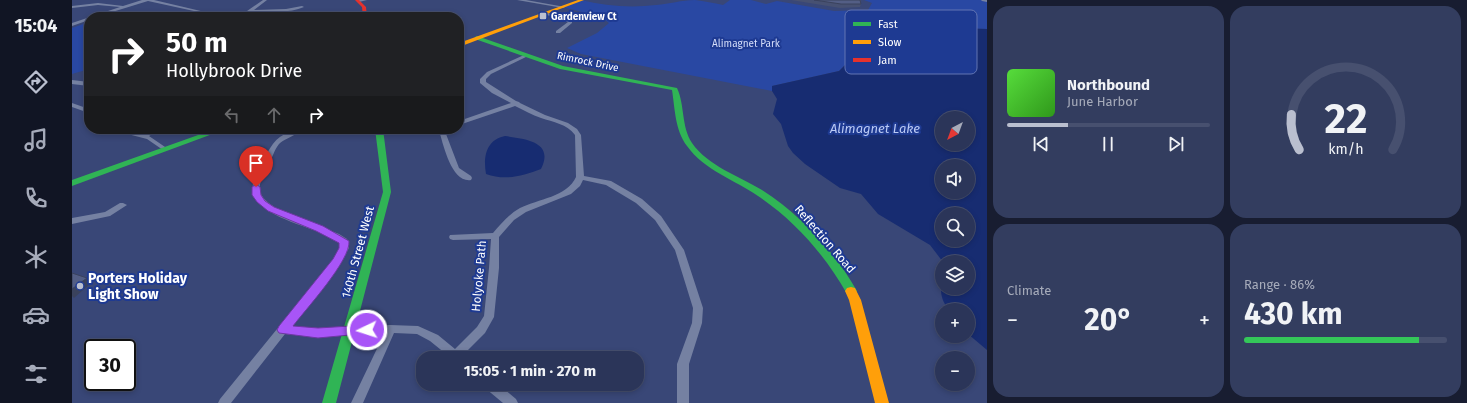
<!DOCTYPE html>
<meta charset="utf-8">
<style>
body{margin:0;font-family:"Fira Sans",sans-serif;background:#333d5f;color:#f1f3f6;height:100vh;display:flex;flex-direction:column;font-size:15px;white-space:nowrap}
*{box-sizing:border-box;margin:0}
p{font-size:13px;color:#a6abba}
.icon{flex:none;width:22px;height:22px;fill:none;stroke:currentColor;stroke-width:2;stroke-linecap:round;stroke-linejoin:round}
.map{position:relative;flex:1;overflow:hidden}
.sheet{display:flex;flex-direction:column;gap:6px;padding:6px;background:#181d31;width:480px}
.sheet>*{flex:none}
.banner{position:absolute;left:12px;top:12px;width:380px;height:122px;border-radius:16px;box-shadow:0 2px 6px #0003,0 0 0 1px #47506f;background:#202124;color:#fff;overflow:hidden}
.needle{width:26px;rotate:221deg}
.fabs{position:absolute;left:863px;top:111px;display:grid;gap:8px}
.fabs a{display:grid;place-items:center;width:40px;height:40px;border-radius:50%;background:#2b3559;box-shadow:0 2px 6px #0003,0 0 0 1px #47506f;font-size:20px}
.speed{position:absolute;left:12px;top:339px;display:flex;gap:8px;font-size:20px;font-weight:700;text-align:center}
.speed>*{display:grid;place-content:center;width:52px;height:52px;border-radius:50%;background:#2b3559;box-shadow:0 2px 6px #0003,0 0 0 1px #47506f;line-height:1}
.speed .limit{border:2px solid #111;border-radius:6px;background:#fff;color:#111}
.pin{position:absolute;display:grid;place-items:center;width:34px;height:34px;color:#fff;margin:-41px -17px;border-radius:50% 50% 50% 0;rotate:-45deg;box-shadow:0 0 4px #0007}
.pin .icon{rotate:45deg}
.me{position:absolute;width:44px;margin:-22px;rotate:266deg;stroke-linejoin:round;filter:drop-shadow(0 0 3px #0008)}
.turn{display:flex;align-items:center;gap:14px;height:84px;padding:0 16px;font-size:18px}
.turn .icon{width:52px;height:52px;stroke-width:2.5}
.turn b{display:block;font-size:28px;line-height:34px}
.lanes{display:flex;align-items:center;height:38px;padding:0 16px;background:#0003;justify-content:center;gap:20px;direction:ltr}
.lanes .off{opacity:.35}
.big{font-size:30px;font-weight:700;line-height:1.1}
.sheet .tile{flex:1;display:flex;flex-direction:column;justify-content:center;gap:6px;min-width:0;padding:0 14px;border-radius:16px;background:#333d5f}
.sheet .dial{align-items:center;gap:0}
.dial svg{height:104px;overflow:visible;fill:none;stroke:#47506f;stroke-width:7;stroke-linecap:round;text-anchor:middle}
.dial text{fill:#f1f3f6;stroke:none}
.song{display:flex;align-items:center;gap:12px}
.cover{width:48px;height:48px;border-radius:6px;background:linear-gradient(135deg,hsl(110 70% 55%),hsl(110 70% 35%))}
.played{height:4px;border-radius:2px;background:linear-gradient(90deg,#babfcf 30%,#47506f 30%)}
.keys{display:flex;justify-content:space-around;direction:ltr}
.heat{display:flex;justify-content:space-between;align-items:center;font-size:22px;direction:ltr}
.charge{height:6px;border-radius:3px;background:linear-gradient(90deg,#34c759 86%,#47506f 0)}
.sheet .tiles{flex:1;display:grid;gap:6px;grid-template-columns:repeat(2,1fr)}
.trip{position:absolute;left:344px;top:351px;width:228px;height:40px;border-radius:16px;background:#2b3559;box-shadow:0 2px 6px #0003,0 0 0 1px #47506f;font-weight:700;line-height:40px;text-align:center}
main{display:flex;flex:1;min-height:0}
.tabs{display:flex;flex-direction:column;width:72px;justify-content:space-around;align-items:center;background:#111524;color:#a6abba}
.tabs .icon{width:28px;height:28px}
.tabs .current{color:#babfcf}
.tabs b{font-size:18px;color:#f1f3f6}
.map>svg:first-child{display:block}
.green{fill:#2948a3}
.water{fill:#172c71;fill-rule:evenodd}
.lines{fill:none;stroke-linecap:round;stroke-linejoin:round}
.street{fill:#7581a2;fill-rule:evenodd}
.fast{fill:#30b455;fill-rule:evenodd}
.slow{fill:#ff9f0a;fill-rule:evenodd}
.jam{fill:#e5322d;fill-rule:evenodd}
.wall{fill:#475172}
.shaded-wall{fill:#3a425d}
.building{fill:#535e85;stroke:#3a425d}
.route{fill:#a855f7;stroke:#6d37a1}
.poi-dot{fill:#babfcf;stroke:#1e3a92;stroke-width:1.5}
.labels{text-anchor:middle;stroke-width:4;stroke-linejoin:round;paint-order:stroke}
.far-poi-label{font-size:10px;font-weight:bold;fill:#fff;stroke:#1e3a92;text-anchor:start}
.far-park-label{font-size:10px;fill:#d5defa;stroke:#1e3a92}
.far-street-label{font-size:10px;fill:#fff;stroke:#1e3a92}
.street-label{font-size:12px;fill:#fff;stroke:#1e3a92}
.water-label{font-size:13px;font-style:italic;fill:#bbcaf5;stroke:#1e3a92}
.near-poi-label{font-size:14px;font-weight:bold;fill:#fff;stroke:#1e3a92;text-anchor:start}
.key{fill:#1e3a92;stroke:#6275b3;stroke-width:1}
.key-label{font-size:11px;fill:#fff}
</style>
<main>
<nav class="tabs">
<b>15:04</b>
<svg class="icon current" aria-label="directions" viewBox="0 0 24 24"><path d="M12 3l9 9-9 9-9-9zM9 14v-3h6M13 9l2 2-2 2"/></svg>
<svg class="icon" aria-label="music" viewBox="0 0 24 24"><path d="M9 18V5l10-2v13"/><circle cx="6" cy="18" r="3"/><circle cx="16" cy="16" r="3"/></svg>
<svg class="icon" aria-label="phone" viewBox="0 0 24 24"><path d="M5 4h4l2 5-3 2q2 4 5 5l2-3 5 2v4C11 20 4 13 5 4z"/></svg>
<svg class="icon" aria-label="climate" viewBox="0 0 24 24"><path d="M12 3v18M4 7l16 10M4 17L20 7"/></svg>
<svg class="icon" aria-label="car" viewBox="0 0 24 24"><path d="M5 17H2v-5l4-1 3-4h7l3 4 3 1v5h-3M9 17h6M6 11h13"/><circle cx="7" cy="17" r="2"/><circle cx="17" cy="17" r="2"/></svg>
<svg class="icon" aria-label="filters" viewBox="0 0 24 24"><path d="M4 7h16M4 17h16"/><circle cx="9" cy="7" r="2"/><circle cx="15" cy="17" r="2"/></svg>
</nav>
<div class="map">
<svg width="915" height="403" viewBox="0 0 915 403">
<rect width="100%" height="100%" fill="#394777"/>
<g class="green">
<path d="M509,0c24,6 50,8 75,5 14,-1 25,-5 39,-5 9,1 19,3 28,5l7,-5h21l15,4 11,-3 57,10 34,-1 4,-7 -8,-3h123v29l-33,-1 -10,10 -12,3 -50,3v5h-36l7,5 -6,6 -1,4 -7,7 -67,15v5l-191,-37 -14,-6 30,-15 12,-10 -8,-6 -38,-10z"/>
<polygon points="17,22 17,69 0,74 0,28"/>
</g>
<g class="water">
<path d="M882,28l33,1v321l-19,-16v-24h-19c-5,-6 -10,-16 -7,-24v2h26v-26h-25l-13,-17 -52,-31 -17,-20 -21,-6 -35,-24 -12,-11 -5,-7 -7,-22 -8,-10 4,-15 -5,-8v-5l67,-15 7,-7 3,-9 3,-1 -6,-6 36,1v-5l50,-3 12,-3 -3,-4 1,-3zM870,118h26v26h-26zM870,166h26v26h-26zM870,214h26v26h-26z"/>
<path d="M433,136c19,3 50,5 36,33 -18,7 -36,12 -55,5 -3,-17 0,-34 19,-38z"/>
</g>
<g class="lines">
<g class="street">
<polygon points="70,0 82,0 133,12 131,13 76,1 24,17 17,17 17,20 0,26 0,23 48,7 26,5 0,8 0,6 26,3 51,6"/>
<path d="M191,0h4l-13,10 32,-1 16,-3 2,1c-15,7 -35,3 -51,6 -5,1 -7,4 -12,4l6,-6z"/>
<polygon points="286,0 295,0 287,2 285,1"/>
<polygon points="445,0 454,0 493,7 491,8"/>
<polygon points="909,0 915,0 915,2 910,1"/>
<polygon points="472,12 500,20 500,23 488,33 484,33 484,31 496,22 472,14"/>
<polygon points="386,17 390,18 387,19"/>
<path d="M452,55l4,1 -37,18 -5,5v3l30,19 3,1 1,1 25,12 23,8 9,6 4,6 3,41 27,5 31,18 19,17 23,34 19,58 -1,15 -13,41v39h-12v-39l15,-41 1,-15 -18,-58 -20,-30 -19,-17 -30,-18 -23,-5 -3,6 -9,8 -45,18 -12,8 -15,17v31l-5,49 -9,16 -22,22 2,3h-14l-21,-17 -13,-7 -23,-1 -31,70h-12l33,-69 -66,3 -33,-3 -54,69h-13l2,-4 114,-140 7,-11 -1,-6c-22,-14 -66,-21 -82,-40 -11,-13 -3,-25 3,-37 7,-12 10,-24 24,-31 4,-1 7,-3 11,-2l1,1c-5,4 -13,6 -18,11 -5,6 -7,15 -11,22 -4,8 -11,18 -7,28 7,17 61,33 78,40l8,5 2,9 -8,15 -49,63 26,3 72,-4 28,1 20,9 17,14 22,-22 7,-11 5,-48 2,-29 -38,1 -3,-1 -1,-2 1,-2 43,-2c8,-9 16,-19 27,-25 18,-9 47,-11 56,-31l-1,-42c-8,-11 -22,-13 -34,-17 -9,-3 -17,-8 -26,-12l-56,19v-4l52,-18 -19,-10 -12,-10v-4l7,-7z"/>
<polygon points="0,80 17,82 17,86 0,84"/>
<polygon points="0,103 17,109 17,113 0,107"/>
<polygon points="39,129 50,129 70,134 81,129 89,129 77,136 96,149 95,150 91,150 75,139 40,130"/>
<path d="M370,129h6l-2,5 13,34 12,8 1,2 -1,2c-19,3 -27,-33 -31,-46z"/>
<polygon points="48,203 51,203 55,205 38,216 0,224 0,218 33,212"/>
<polygon points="411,384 426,384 444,399 446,403 431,403 413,388"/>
</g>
<g class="fast">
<path d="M405,36l86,30 114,22c8,17 4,38 15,55 16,23 47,33 70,47 39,25 72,61 95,101l-2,3 -4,1 -4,-1c-22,-39 -52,-73 -89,-98 -23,-16 -54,-26 -71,-50 -12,-16 -12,-37 -15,-56l-112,-21 -85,-30v-2z"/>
<polygon points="143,129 154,129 0,186 0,180"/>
<polygon points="303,129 311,129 319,192 264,403 250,403 311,192"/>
</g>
<g class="slow">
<polygon points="506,0 512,0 387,47 387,43"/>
<polygon points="779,287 783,288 789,300 817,403 803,403 777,300 773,291 775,288"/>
</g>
<polygon class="jam" points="283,0 287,0 294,7 295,17 291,17 290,7"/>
</g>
<polygon class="wall" points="719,0 789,0 789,4 788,7 768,8"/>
<polygon class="shaded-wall" points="15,278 19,283 2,298 0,296 0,289"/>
<g class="building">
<polygon points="742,0 788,0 789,4 769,4"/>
<polygon points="0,273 15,278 0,289"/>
</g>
<path class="route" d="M184,184l4,3 1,8 4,6 9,6 49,19 26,15c2,19 -43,68 -56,85l25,2 49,-3 4,1 2,4 -2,3 -53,5 -39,-5 -2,-3 2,-4 54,-67 6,-11v-5l-23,-12 -48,-20 -11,-9 -5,-7v-8z"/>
<g class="poi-dot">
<rect x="467" y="12" width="8" height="8" rx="2"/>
<circle cx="8" cy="286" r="4"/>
</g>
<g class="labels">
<g class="far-poi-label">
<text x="479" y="20">Gardenview Ct</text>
</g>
<g class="far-park-label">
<text x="674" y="47">Alimagnet Park</text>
</g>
<g class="far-street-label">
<text transform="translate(516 61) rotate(12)" y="4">Rimrock Drive</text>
</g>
<g class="street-label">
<text transform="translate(753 239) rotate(49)" y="4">Reflection Road</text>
<text transform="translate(286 252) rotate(-75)" y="4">140th Street West</text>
<text transform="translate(407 276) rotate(-85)" y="4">Holyoke Path</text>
</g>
<g class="water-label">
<text x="803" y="133">Alimagnet Lake</text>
</g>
<g class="near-poi-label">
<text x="16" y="283">Porters Holiday<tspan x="16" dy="16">Light Show</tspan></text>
</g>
</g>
<rect x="773" y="10" width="132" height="64" rx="6" class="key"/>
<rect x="781" y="22" width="18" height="4" fill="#30b455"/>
<rect x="781" y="40" width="18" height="4" fill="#ff9f0a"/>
<rect x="781" y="58" width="18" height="4" fill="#e5322d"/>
<g class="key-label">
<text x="806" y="28">Fast</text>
<text x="806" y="46">Slow</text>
<text x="806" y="64">Jam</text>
</g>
</svg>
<div class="fabs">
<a><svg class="needle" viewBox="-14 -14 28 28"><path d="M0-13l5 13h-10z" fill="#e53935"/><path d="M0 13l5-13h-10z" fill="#a6abba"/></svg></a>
<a><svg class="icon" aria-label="sound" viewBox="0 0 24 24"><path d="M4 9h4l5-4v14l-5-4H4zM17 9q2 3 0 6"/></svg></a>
<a><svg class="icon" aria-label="search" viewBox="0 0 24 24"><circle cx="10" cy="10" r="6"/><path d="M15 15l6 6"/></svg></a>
<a><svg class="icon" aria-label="layers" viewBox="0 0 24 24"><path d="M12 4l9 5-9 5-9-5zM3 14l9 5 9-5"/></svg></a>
<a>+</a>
<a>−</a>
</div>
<div class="speed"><div class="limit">30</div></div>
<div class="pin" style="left:184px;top:187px;background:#d93025"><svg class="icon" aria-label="arrive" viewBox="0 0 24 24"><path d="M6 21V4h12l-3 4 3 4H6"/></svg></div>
<svg class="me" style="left:295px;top:330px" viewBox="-20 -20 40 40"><circle r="17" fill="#a855f7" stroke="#fff" stroke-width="3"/><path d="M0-11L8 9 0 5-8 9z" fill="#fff"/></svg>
<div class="trip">15:05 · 1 min · 270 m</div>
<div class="banner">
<div class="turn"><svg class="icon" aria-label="right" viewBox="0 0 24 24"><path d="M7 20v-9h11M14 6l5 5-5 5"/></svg><div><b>50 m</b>Hollybrook Drive</div></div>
<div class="lanes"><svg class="icon off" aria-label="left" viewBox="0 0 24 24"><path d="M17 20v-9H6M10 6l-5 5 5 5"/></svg><svg class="icon off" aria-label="ahead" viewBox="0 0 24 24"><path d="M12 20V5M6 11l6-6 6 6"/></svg><svg class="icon" aria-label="right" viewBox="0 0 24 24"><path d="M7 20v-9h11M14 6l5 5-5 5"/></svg></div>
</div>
</div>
<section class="sheet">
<div class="tiles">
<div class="tile">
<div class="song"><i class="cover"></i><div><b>Northbound</b><p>June Harbor</p></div></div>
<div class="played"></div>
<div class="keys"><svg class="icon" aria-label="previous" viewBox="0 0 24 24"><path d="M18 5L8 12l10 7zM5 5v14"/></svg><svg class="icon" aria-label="pause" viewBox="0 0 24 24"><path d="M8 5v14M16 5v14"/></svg><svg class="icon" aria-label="next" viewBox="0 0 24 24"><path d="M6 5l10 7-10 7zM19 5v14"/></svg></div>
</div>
<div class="tile dial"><svg viewBox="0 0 100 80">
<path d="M14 69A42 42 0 1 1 86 69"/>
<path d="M14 69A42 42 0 0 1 8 42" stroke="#babfcf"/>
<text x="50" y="56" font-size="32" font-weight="700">22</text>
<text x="50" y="72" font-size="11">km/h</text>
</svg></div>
<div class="tile"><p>Climate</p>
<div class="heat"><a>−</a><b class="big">20°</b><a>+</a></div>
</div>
<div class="tile"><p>Range · 86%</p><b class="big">430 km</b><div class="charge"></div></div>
</div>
</section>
</main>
